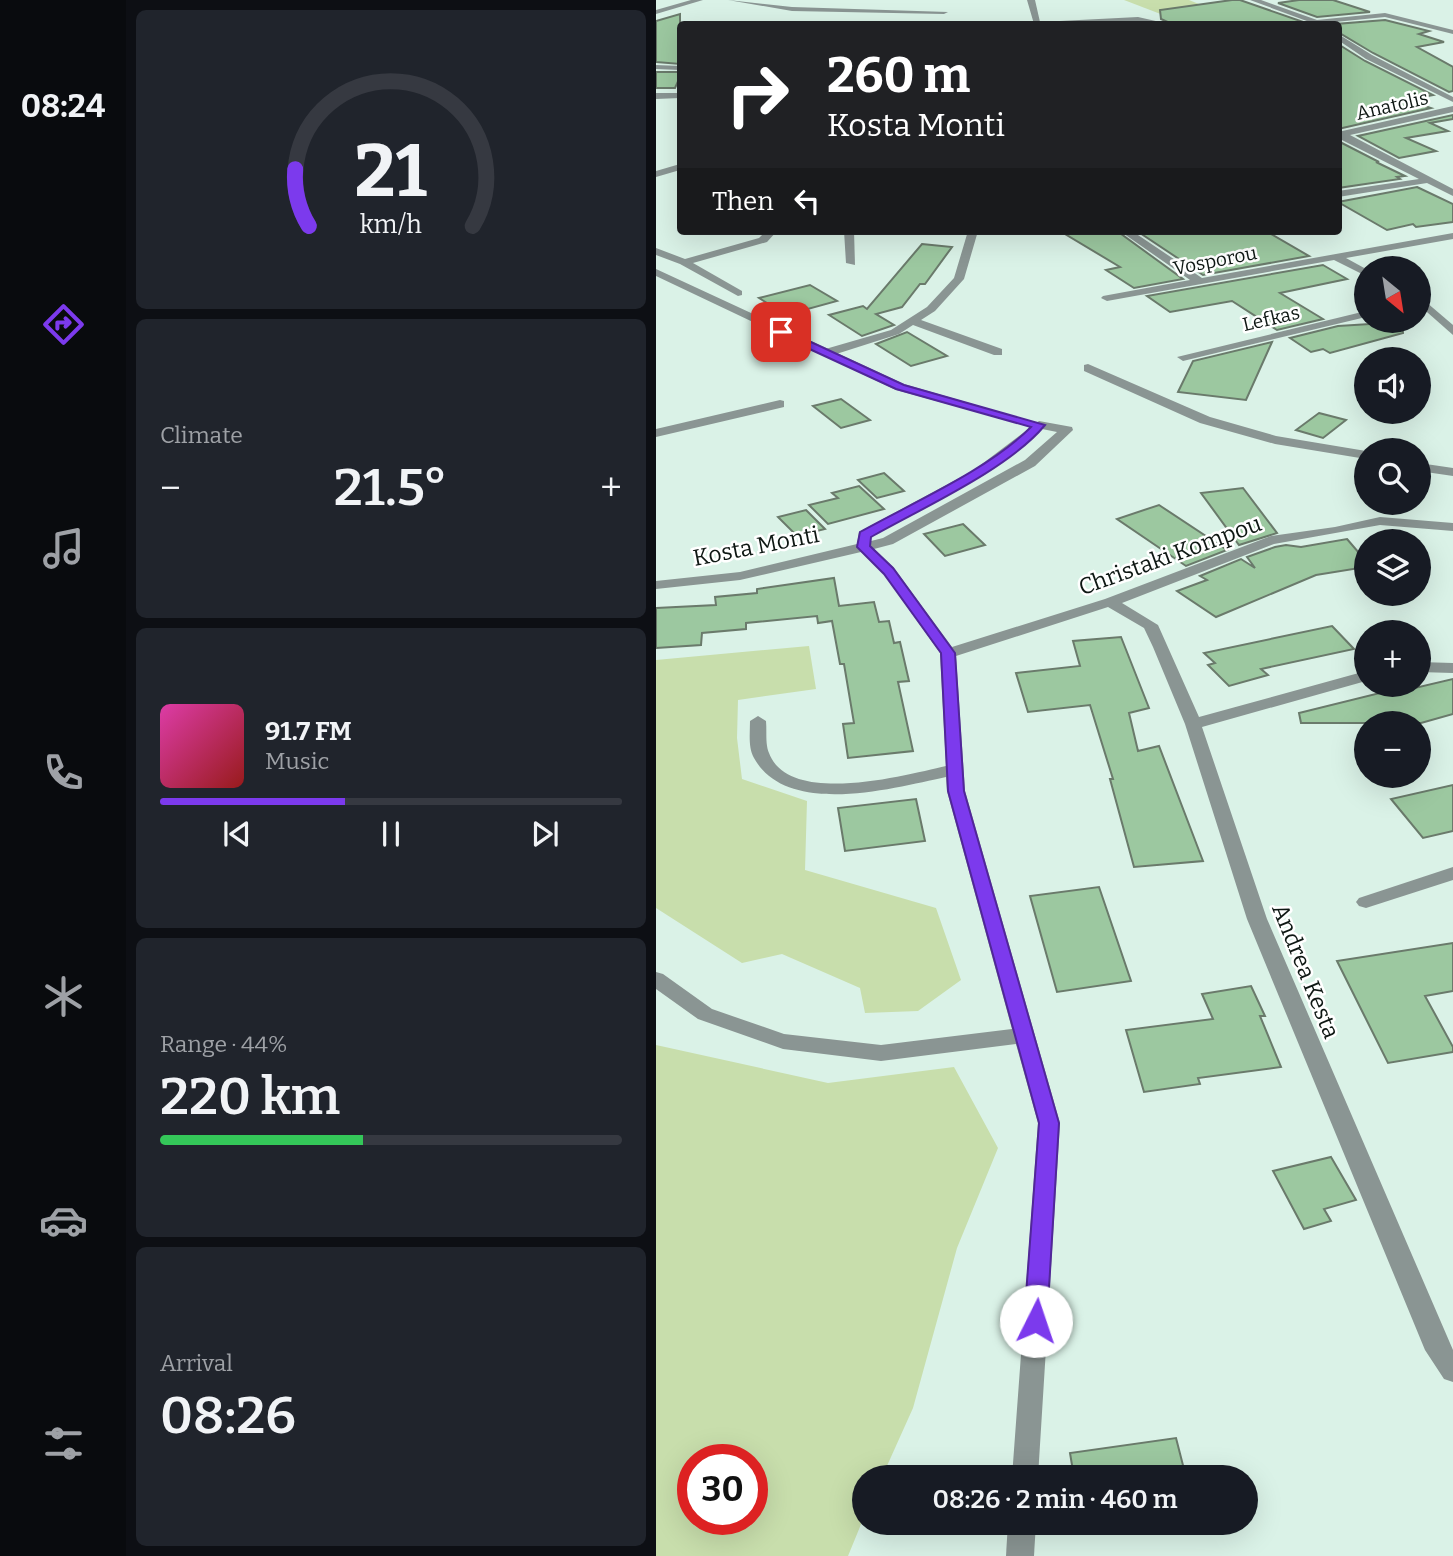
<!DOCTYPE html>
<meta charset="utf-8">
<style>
body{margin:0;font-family:Bitter,serif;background:#20242c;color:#f1f3f6;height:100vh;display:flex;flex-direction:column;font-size:26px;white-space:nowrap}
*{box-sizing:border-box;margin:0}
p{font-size:23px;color:#9ea1a6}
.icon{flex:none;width:38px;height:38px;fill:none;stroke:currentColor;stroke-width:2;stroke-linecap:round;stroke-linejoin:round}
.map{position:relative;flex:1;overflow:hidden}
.drawer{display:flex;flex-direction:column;gap:10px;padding:10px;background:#0d0f14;width:530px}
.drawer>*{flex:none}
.guide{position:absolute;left:21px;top:21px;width:665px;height:214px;border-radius:7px;box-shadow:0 7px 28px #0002;background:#202124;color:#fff;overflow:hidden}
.needle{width:46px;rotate:150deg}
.fabs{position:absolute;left:698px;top:256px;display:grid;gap:14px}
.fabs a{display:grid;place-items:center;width:77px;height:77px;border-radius:50%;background:#171b24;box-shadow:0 7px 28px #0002;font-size:35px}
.speed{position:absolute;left:21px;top:1444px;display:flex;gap:14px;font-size:35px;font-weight:700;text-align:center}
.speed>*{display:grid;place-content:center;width:91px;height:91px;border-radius:50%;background:#171b24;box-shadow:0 7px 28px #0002;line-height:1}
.speed .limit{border:10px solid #d22;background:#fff;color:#111}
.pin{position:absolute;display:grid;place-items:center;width:60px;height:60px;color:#fff;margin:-30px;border-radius:14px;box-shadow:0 4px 10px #0006}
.me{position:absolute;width:77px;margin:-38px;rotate:4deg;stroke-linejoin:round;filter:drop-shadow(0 0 5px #0008)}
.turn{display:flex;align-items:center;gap:24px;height:147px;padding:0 35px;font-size:32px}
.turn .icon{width:91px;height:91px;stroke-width:2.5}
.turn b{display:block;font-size:49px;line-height:60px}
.then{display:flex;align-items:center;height:66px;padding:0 35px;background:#0003;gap:14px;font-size:26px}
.big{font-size:52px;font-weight:600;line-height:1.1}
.drawer .card{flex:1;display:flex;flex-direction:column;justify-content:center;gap:10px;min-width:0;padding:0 24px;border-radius:10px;background:#20242c}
.drawer .dial{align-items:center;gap:0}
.dial svg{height:182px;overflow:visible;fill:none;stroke:#363941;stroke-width:7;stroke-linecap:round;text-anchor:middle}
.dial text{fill:#f1f3f6;stroke:none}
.song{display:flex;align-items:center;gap:21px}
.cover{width:84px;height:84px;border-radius:10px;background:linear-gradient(135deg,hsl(320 70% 55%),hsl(0 70% 35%))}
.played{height:7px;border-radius:4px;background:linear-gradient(90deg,#7c3aed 40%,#363941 40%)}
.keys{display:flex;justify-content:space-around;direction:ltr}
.heat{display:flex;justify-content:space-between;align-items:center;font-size:38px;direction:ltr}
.charge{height:10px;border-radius:5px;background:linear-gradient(90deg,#34c759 44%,#363941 0)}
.trip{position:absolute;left:196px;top:1465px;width:406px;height:70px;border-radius:35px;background:#171b24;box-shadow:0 7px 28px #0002;font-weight:600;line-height:70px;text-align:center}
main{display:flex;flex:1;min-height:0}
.dock{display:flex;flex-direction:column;width:126px;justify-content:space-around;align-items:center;background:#090b0e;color:#9ea1a6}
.dock .icon{width:49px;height:49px}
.dock .on{color:#7c3aed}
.dock b{font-size:32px;color:#f1f3f6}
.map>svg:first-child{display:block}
.green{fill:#c8deac;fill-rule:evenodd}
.building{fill:#9cc8a0;stroke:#6a7a6b;stroke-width:2}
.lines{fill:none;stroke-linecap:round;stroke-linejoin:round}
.minor{fill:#8a9593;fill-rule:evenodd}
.tertiary{fill:#8a9593;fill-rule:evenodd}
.route{fill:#7c3aed;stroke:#51269a;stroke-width:2}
.labels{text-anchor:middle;stroke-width:5;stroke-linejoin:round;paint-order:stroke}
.far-street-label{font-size:19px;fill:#0e1713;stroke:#fff}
.street-label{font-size:23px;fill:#0e1713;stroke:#fff}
</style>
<main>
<nav class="dock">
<b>08:24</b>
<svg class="icon on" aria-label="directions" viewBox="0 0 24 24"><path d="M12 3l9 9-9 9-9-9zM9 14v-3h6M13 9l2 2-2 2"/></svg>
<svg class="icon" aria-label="music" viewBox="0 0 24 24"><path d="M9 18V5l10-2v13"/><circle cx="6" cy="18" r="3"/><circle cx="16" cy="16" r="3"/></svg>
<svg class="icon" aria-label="phone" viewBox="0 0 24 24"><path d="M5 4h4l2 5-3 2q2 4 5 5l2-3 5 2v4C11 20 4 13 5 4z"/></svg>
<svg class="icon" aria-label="climate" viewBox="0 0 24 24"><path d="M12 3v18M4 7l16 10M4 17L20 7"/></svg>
<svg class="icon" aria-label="car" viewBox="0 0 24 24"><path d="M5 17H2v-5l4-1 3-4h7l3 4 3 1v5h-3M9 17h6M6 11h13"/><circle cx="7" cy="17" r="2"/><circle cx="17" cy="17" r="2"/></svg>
<svg class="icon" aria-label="filters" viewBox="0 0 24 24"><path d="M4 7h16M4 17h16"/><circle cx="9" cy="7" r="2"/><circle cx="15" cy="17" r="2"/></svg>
</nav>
<section class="drawer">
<div class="card dial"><svg viewBox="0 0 100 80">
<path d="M14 69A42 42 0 1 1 86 69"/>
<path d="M14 69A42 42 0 0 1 8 44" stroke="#7c3aed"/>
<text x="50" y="56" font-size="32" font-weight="700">21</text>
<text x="50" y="72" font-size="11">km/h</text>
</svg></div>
<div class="card"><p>Climate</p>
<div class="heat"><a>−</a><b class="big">21.5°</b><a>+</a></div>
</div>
<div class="card">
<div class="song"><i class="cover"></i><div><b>91.7 FM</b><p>Music</p></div></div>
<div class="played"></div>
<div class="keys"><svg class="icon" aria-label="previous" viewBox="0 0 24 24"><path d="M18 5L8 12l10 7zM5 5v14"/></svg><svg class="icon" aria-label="pause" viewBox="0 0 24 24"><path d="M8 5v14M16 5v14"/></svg><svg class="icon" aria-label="next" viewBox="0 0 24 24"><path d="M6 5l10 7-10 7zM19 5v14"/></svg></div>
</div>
<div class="card"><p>Range · 44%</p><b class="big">220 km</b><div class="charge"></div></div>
<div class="card"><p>Arrival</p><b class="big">08:26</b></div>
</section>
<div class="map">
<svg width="797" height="1556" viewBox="0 0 797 1556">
<rect width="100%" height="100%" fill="#daf2e7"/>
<g class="green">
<polygon points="468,0 533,0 560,11 515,18"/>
<polygon points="153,646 160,689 82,700 81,738 86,779 151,801 149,870 280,908 305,980 262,1011 209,1013 204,988 126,954 86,963 0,908 0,660"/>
<path d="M0,1045l172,38 126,-16 44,81 -41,100 -44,160 -31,69h-18v40l-16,39h-192zM37,1460h59v59h-59z"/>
</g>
<g class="building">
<polygon points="576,0 584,0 653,24 516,24 505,19 504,10"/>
<polygon points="643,0 677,0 714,12 661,17 622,3"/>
<polygon points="24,14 24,64 0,62 0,21"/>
<polygon points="729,20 773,31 763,34 788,42 761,47 797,67 797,91 793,92 717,53 682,32 680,24"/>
<polygon points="682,44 709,61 777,95 751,100 775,108 682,129"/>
<polygon points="0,72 24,72 24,77 19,88 0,88"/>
<polygon points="797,115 797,119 774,123 792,131 750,138 780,151 743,158 702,136"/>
<polygon points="682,141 723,162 720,162 749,176 741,177 744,179 682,188"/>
<polygon points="761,187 797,204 797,222 760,227 757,224 731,230 682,202"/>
<polygon points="404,231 461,231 527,279 478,288 450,270 464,267"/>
<polygon points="481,231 610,231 653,256 547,275"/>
<polygon points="266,244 296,247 269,284 264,284 246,307 220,314 238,325 206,336 173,315 207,306 211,309"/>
<polygon points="667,265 691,279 624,293 667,319 621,330 576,301 514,312 491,296"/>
<polygon points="154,285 181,301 130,315 103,298"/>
<polygon points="746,322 747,333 674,353 667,349 655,352 634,338 682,326"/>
<polygon points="251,332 291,356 255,366 220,344"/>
<polygon points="616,342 590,400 522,392 537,361"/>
<polygon points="185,399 214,420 185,428 157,406"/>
<polygon points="663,413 690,420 667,438 640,430"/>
<polygon points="228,473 248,491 221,498 202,480"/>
<polygon points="203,486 228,509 172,524 153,505 182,498 176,493"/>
<polygon points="587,488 621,533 583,545 545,493"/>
<polygon points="503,505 571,550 530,566 461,519"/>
<polygon points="150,510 169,529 141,536 122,517"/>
<polygon points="307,524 329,545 289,556 268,534"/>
<polygon points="691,539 710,561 710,567 660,575 560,617 521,591 551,580 544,576 585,559 599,568 591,557 619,547 630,545 645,547"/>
<polygon points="178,578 183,606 218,602 223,622 233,621 238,643 244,642 253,681 242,682 257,751 192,758 187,724 198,723 188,664 184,664 176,621 162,623 161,616 90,623 90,629 46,633 45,645 0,648 0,608 60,605 59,597 101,593 101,589"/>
<polygon points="676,626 698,649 605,669 612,675 573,686 552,665 559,663 548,653"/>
<polygon points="465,637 493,708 473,713 482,751 503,746 547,861 478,867 454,779 457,779 434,705 372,712 360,673 424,666 417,641"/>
<polygon points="797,679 797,714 765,723 645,723 643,713 756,685 759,688"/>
<polygon points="797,785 797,831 767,838 735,799"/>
<polygon points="260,799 269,841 189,851 182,808"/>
<polygon points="443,887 475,981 401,992 374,896"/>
<polygon points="797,943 797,991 769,996 797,1047 797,1052 732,1063 681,961"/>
<polygon points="595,986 609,1016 604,1016 625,1067 542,1078 544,1084 488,1092 470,1030 557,1019 546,994"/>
<polygon points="675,1157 700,1200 668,1209 675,1221 648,1229 617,1171"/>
<polygon points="520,1438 530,1477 418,1477 414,1453"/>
</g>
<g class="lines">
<g class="minor">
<polygon points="35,0 47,0 0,14 0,10"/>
<polygon points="72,0 136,7 292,12 288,14 136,11"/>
<polygon points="371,0 379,0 384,22 482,17 513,24 482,21 378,24"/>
<polygon points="594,0 605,0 661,20 729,13 797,30 797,34 729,17 659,24"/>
<polygon points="682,34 716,55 797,97 797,102 710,59 682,40"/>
<polygon points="0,65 24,66 24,70 0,69"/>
<polygon points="0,93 24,93 24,98 0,99"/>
<polygon points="797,106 797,112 694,135 797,189 797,196 771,183 682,197 682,191 763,179 682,138 682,132"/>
<polygon points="24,164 24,170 0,177 0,171"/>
<polygon points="110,231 121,231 111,242 37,263 86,291 86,295 82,296 24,264 0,255 0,248 29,259 103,238"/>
<polygon points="188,231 198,231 199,265 190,263"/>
<polygon points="312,231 322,231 308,279 279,311 265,320 346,349 346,355 338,355 257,325 243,334 174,356 166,356 166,350 235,330 271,307 298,278"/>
<polygon points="464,231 476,231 546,278 797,233 797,239 690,258 710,269 710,276 678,260 451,301 445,298 447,296 534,280"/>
<polygon points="763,296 797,325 797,335 763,305"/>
<polygon points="710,311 710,317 527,361 521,357"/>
<polygon points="432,364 554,417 620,436 710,451 710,459 619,444 544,423 428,371 428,365"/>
<polygon points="124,400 128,401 128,407 0,437 0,429"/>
<path d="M383,421l33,6 1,3 -38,36 -142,78 -19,5 20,19 58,79 153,-48 166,-63 64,-9 45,-10 73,6v8l-73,-6 -106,19 -152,59 36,22 41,92 167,-46v10l-164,46 65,192 186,431v32l-9,-3 -19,-29 -178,-431 -62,-195 -32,-77 -9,-19 -36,-21 -152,49 9,135 95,332 -22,354h-26l26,-354 -22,-79 -135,17 -98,-12 -85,-30 -42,-30v-17l7,2 49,35 72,25 97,11 131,-16 -65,-238 -1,-14c-52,11 -159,41 -192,-19 -6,-10 -4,-25 -4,-37l8,-5 8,5c1,10 -1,23 3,32 20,54 137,22 177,13l-6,-113 -56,-79 -23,-22 -121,28 -84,9v-8l84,-9 117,-28 2,-12 115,-62zM386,429l15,3 -32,28 -142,78 -12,3v-4l113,-62z"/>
<polygon points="763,463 797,468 797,476 763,471"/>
<polygon points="763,662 797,663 797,673 763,672"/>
<polygon points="797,867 797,880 710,908 703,906 700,902 703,898"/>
<polygon points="352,1522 380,1522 378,1556 350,1556"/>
</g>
<polygon class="tertiary" points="0,269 248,384 389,425 383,429 240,390 0,276"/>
</g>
<path class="route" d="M121,330h8l119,55 141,40c-36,44 -123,83 -174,112l-1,9 23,22 62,85 9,138 95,332 -12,198 -3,7 -8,3 -8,-3 -4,-7 15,-198 -91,-332 -7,-138 -57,-79 -27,-27 3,-15c54,-30 128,-62 171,-105l-135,-38 -119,-55z"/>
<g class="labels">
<g class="far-street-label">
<text transform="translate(736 105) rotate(-13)" y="7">Anatolis</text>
<text transform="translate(559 260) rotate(-11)" y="7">Vosporou</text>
<text transform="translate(615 318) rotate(-13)" y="7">Lefkas</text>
</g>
<g class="street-label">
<text transform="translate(100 546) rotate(-11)" y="8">Kosta Monti</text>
<text transform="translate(514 555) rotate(-20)" y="8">Christaki Kompou</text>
<text transform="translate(650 971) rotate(68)" y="8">Andrea Kesta</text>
</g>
</g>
</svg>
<div class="fabs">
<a><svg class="needle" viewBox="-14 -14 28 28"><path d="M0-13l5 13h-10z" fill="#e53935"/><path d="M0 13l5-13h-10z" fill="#9ea1a6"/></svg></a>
<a><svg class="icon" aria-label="sound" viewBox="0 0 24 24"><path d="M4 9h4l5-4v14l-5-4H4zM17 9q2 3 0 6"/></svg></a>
<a><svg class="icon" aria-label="search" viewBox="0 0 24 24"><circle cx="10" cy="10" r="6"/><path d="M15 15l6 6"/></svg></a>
<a><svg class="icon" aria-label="layers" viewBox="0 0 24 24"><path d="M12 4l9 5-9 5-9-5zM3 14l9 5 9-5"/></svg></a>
<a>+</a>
<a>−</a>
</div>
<div class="speed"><div class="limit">30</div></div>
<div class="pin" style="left:125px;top:332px;background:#d93025"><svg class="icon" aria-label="arrive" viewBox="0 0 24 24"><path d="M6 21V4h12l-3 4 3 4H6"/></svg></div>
<svg class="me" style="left:380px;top:1321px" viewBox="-20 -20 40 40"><circle r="19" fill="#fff"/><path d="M0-13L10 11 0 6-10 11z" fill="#7c3aed"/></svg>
<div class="trip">08:26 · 2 min · 460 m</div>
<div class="guide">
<div class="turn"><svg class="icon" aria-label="right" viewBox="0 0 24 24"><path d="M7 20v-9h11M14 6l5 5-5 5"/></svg><div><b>260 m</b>Kosta Monti</div></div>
<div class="then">Then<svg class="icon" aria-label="left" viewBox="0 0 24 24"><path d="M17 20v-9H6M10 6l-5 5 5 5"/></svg></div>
</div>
</div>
</main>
